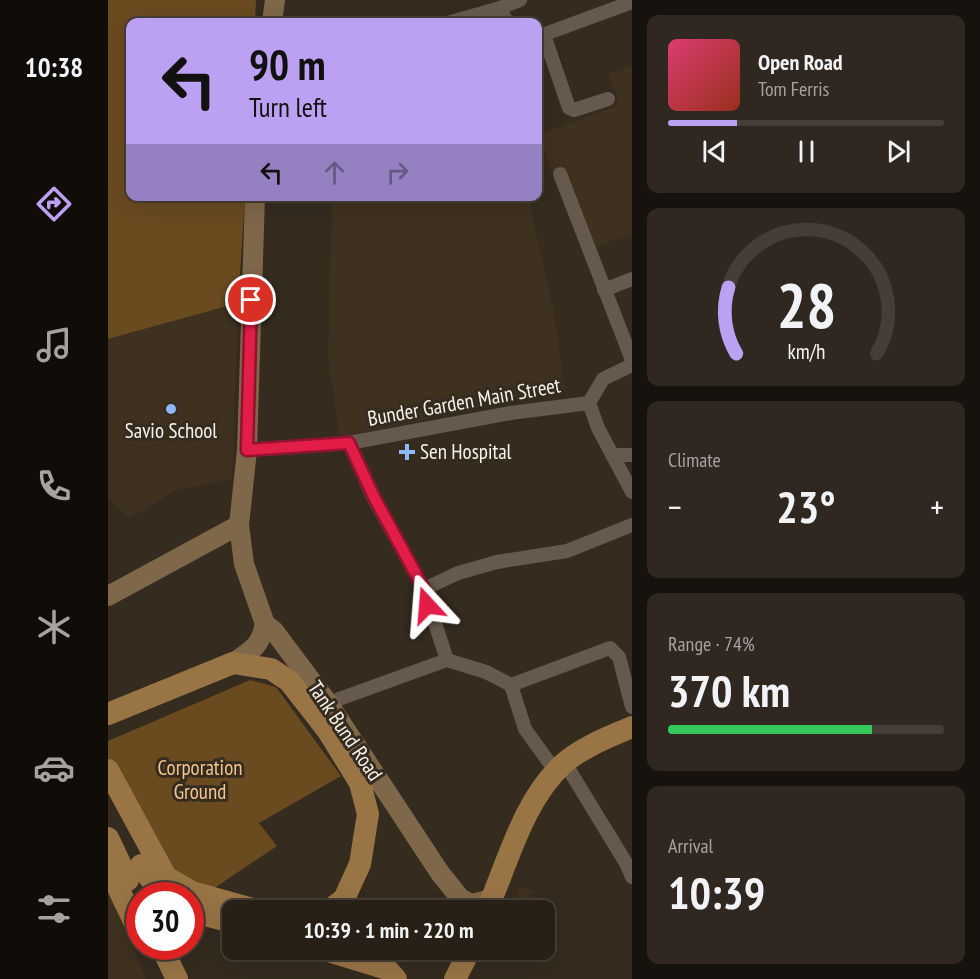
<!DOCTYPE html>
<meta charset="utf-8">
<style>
body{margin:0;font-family:"PT Sans Narrow",sans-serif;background:#302820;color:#f1f3f6;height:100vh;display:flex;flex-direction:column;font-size:22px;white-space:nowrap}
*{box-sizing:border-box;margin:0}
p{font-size:20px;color:#a5a3a1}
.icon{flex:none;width:33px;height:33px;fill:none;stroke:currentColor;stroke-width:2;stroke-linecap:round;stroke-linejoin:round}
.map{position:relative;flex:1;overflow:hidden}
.side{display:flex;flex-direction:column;gap:15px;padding:15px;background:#16120d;width:348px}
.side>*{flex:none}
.banner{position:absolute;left:18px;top:18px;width:416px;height:183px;border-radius:12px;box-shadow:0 6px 24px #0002,0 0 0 2px #443e36;background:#bca0f2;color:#111;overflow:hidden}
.speed{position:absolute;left:18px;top:882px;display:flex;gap:12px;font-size:30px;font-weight:700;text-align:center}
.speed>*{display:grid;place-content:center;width:78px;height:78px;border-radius:50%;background:#282017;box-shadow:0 6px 24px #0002,0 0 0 2px #443e36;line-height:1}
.speed .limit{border:9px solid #d22;background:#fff;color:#111}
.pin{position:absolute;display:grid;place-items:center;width:51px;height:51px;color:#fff;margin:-26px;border:3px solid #fff;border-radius:50%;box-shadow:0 2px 6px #0007}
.me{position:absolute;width:66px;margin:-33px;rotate:341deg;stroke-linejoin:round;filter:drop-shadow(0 0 4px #0008)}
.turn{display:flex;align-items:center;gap:21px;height:126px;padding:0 24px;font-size:27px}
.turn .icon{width:78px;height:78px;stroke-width:2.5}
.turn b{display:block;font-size:42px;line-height:51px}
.lanes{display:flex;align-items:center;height:57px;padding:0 24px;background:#0003;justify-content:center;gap:30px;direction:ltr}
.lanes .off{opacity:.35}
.big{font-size:45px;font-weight:700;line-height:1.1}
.side .card{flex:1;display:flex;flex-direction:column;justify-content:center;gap:9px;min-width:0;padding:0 21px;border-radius:12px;background:#302820}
.side .dial{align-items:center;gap:0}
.dial svg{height:156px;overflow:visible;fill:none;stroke:#443e36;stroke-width:7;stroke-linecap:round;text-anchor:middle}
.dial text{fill:#f1f3f6;stroke:none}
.song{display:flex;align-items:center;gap:18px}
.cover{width:72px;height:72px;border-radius:9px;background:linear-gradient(135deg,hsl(340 70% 55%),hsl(10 70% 35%))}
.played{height:6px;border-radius:3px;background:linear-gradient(90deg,#bca0f2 25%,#443e36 25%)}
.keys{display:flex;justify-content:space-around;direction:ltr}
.heat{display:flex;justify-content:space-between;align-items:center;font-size:33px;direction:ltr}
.charge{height:9px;border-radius:4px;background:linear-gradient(90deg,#34c759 74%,#443e36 0)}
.trip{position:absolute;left:114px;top:900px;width:333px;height:60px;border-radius:12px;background:#282017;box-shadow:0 6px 24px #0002,0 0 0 2px #443e36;font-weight:700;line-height:60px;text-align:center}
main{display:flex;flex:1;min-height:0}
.tabs{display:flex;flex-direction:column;width:108px;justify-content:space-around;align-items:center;background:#100d09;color:#a5a3a1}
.tabs .icon{width:42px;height:42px}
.tabs .on{color:#bca0f2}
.tabs b{font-size:27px;color:#f1f3f6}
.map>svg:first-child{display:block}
.built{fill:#3f311f}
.green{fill:#6a4a1f}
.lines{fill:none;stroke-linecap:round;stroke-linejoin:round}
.minor{stroke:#655a4d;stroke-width:14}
.secondary{stroke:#7f6849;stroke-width:20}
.primary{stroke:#997546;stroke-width:22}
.route-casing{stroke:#92132f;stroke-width:15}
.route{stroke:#e11d48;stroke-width:10}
.poi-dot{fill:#8db9fc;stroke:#352b1f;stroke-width:2}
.labels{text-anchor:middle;stroke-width:6;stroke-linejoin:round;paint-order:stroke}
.street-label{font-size:21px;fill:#f8f1e9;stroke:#352b1f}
.poi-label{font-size:21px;fill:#f8f1e9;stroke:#352b1f}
.park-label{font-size:21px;fill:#f5c58b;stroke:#352b1f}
</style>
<main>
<nav class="tabs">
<b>10:38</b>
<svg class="icon on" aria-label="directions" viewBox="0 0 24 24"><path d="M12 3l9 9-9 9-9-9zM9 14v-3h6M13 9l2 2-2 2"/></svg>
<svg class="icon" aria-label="music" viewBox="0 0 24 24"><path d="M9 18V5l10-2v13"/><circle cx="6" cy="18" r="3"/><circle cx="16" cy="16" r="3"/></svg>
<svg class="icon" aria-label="phone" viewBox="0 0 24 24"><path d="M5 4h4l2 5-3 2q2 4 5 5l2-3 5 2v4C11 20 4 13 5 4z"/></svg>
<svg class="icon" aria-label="climate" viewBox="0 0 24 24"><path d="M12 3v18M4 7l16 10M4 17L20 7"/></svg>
<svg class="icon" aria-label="car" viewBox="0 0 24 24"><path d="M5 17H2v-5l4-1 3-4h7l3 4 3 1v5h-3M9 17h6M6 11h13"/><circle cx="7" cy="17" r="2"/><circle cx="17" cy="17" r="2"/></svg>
<svg class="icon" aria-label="filters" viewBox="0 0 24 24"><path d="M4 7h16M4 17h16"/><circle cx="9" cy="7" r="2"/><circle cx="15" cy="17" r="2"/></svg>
</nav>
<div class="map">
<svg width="524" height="979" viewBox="0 0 524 979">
<rect width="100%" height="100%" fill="#352b1f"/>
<g class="built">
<polygon points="524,65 524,233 474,252 430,135 512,105 501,74"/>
<polygon points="224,197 420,197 446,312 457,389 232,438 220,358"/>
<polygon points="130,303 124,479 68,490 21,519 0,497 0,339"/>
<polygon points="412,886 427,891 420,909 404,903"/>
<polygon points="0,890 38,979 0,979"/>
</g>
<g class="green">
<polygon points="0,0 148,0 147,22 22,22 22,196 137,197 130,303 0,339"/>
<polygon points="142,680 168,687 233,776 151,823 169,846 99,893 68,874 0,767 0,741"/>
</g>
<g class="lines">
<g class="minor">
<polyline points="392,8 412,0"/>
<polyline points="343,22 392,8 399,22"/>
<polyline points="436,35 461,108 466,110 500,99"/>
<polyline points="429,37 524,2"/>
<polyline points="452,174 524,360"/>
<polyline points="496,290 524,279"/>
<polyline points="481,403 495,379 524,365"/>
<polyline points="241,443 265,497 316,589 339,660"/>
<polyline points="139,450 241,443 403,413 481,403 490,428 524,492"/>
<polyline points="506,455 524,455"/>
<polyline points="316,589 350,573 389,562 459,551 524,525"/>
<polyline points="403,685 502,648 511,657 524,707"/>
<polyline points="220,703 339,660 378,672 403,685 417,729 448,772"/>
<polyline points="457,763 518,863 524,877"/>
</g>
<g class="secondary">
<polyline points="164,22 167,0"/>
<polyline points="147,196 139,450 131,525 136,564 157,624 166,631 220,703 332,873 352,898 363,904 384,899"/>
<polyline points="0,596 131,525"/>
<path d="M125,663c19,-13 27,-16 32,-39"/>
</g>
<g class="primary">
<polyline points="0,714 125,663 163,669 181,681 220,731 252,783 260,814 252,864 236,899 221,910"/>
<polyline points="0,770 58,877 84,892 148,910"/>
<polyline points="0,838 20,880"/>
<polyline points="33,865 54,896"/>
<polyline points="0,867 32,934"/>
<path d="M379,910c21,-48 36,-109 76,-146 19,-17 46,-27 69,-37"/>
<polyline points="82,911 124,922"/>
<polyline points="53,946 69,979"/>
<polyline points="217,950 279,969 288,979"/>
<polyline points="347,979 362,950"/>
</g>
</g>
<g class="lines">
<defs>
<polyline id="route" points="143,300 139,450 241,443 266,497 316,589 319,605"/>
</defs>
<use href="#route" class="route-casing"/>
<use href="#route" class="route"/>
</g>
<g class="poi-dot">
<circle cx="63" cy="409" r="6"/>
<path d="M296 443h6v6h6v6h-6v6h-6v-6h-6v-6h6z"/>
</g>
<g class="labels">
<g class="street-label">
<text transform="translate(356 402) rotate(-10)" y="7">Bunder Garden Main Street</text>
<text transform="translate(237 731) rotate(56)" y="7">Tank Bund Road</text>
</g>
<g class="poi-label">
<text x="63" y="438">Savio School</text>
<text x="312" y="459" text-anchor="start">Sen Hospital</text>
</g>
<g class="park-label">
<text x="92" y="775">Corporation<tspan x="92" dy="24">Ground</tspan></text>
</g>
</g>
</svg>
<div class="speed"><div class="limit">30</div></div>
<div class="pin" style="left:143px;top:300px;background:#d93025"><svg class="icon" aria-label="arrive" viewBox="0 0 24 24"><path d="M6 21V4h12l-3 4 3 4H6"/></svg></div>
<svg class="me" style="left:319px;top:605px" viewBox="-20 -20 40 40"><path d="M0-17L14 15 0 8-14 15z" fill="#e11d48" stroke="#fff" stroke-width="4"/></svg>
<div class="trip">10:39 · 1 min · 220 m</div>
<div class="banner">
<div class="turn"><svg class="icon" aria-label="left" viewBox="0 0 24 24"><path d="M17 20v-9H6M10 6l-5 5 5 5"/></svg><div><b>90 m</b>Turn left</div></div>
<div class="lanes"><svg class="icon" aria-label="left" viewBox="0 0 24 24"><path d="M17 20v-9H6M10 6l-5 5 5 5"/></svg><svg class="icon off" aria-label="ahead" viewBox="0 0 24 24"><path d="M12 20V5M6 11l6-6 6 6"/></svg><svg class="icon off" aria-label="right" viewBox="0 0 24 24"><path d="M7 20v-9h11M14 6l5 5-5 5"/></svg></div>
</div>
</div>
<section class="side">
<div class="card">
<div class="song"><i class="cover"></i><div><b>Open Road</b><p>Tom Ferris</p></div></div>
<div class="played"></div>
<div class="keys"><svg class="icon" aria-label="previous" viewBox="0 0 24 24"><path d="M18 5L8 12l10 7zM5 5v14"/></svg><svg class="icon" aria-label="pause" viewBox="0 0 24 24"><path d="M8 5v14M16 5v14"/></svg><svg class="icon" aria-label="next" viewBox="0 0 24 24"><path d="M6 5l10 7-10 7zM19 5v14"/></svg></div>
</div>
<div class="card dial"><svg viewBox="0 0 100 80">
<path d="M14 69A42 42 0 1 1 86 69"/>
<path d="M14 69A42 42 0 0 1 10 35" stroke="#bca0f2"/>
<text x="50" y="56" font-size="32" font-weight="700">28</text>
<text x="50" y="72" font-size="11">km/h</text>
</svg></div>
<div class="card"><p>Climate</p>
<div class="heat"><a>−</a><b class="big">23°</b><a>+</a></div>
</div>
<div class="card"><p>Range · 74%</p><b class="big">370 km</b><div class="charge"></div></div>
<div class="card"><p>Arrival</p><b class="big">10:39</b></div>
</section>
</main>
